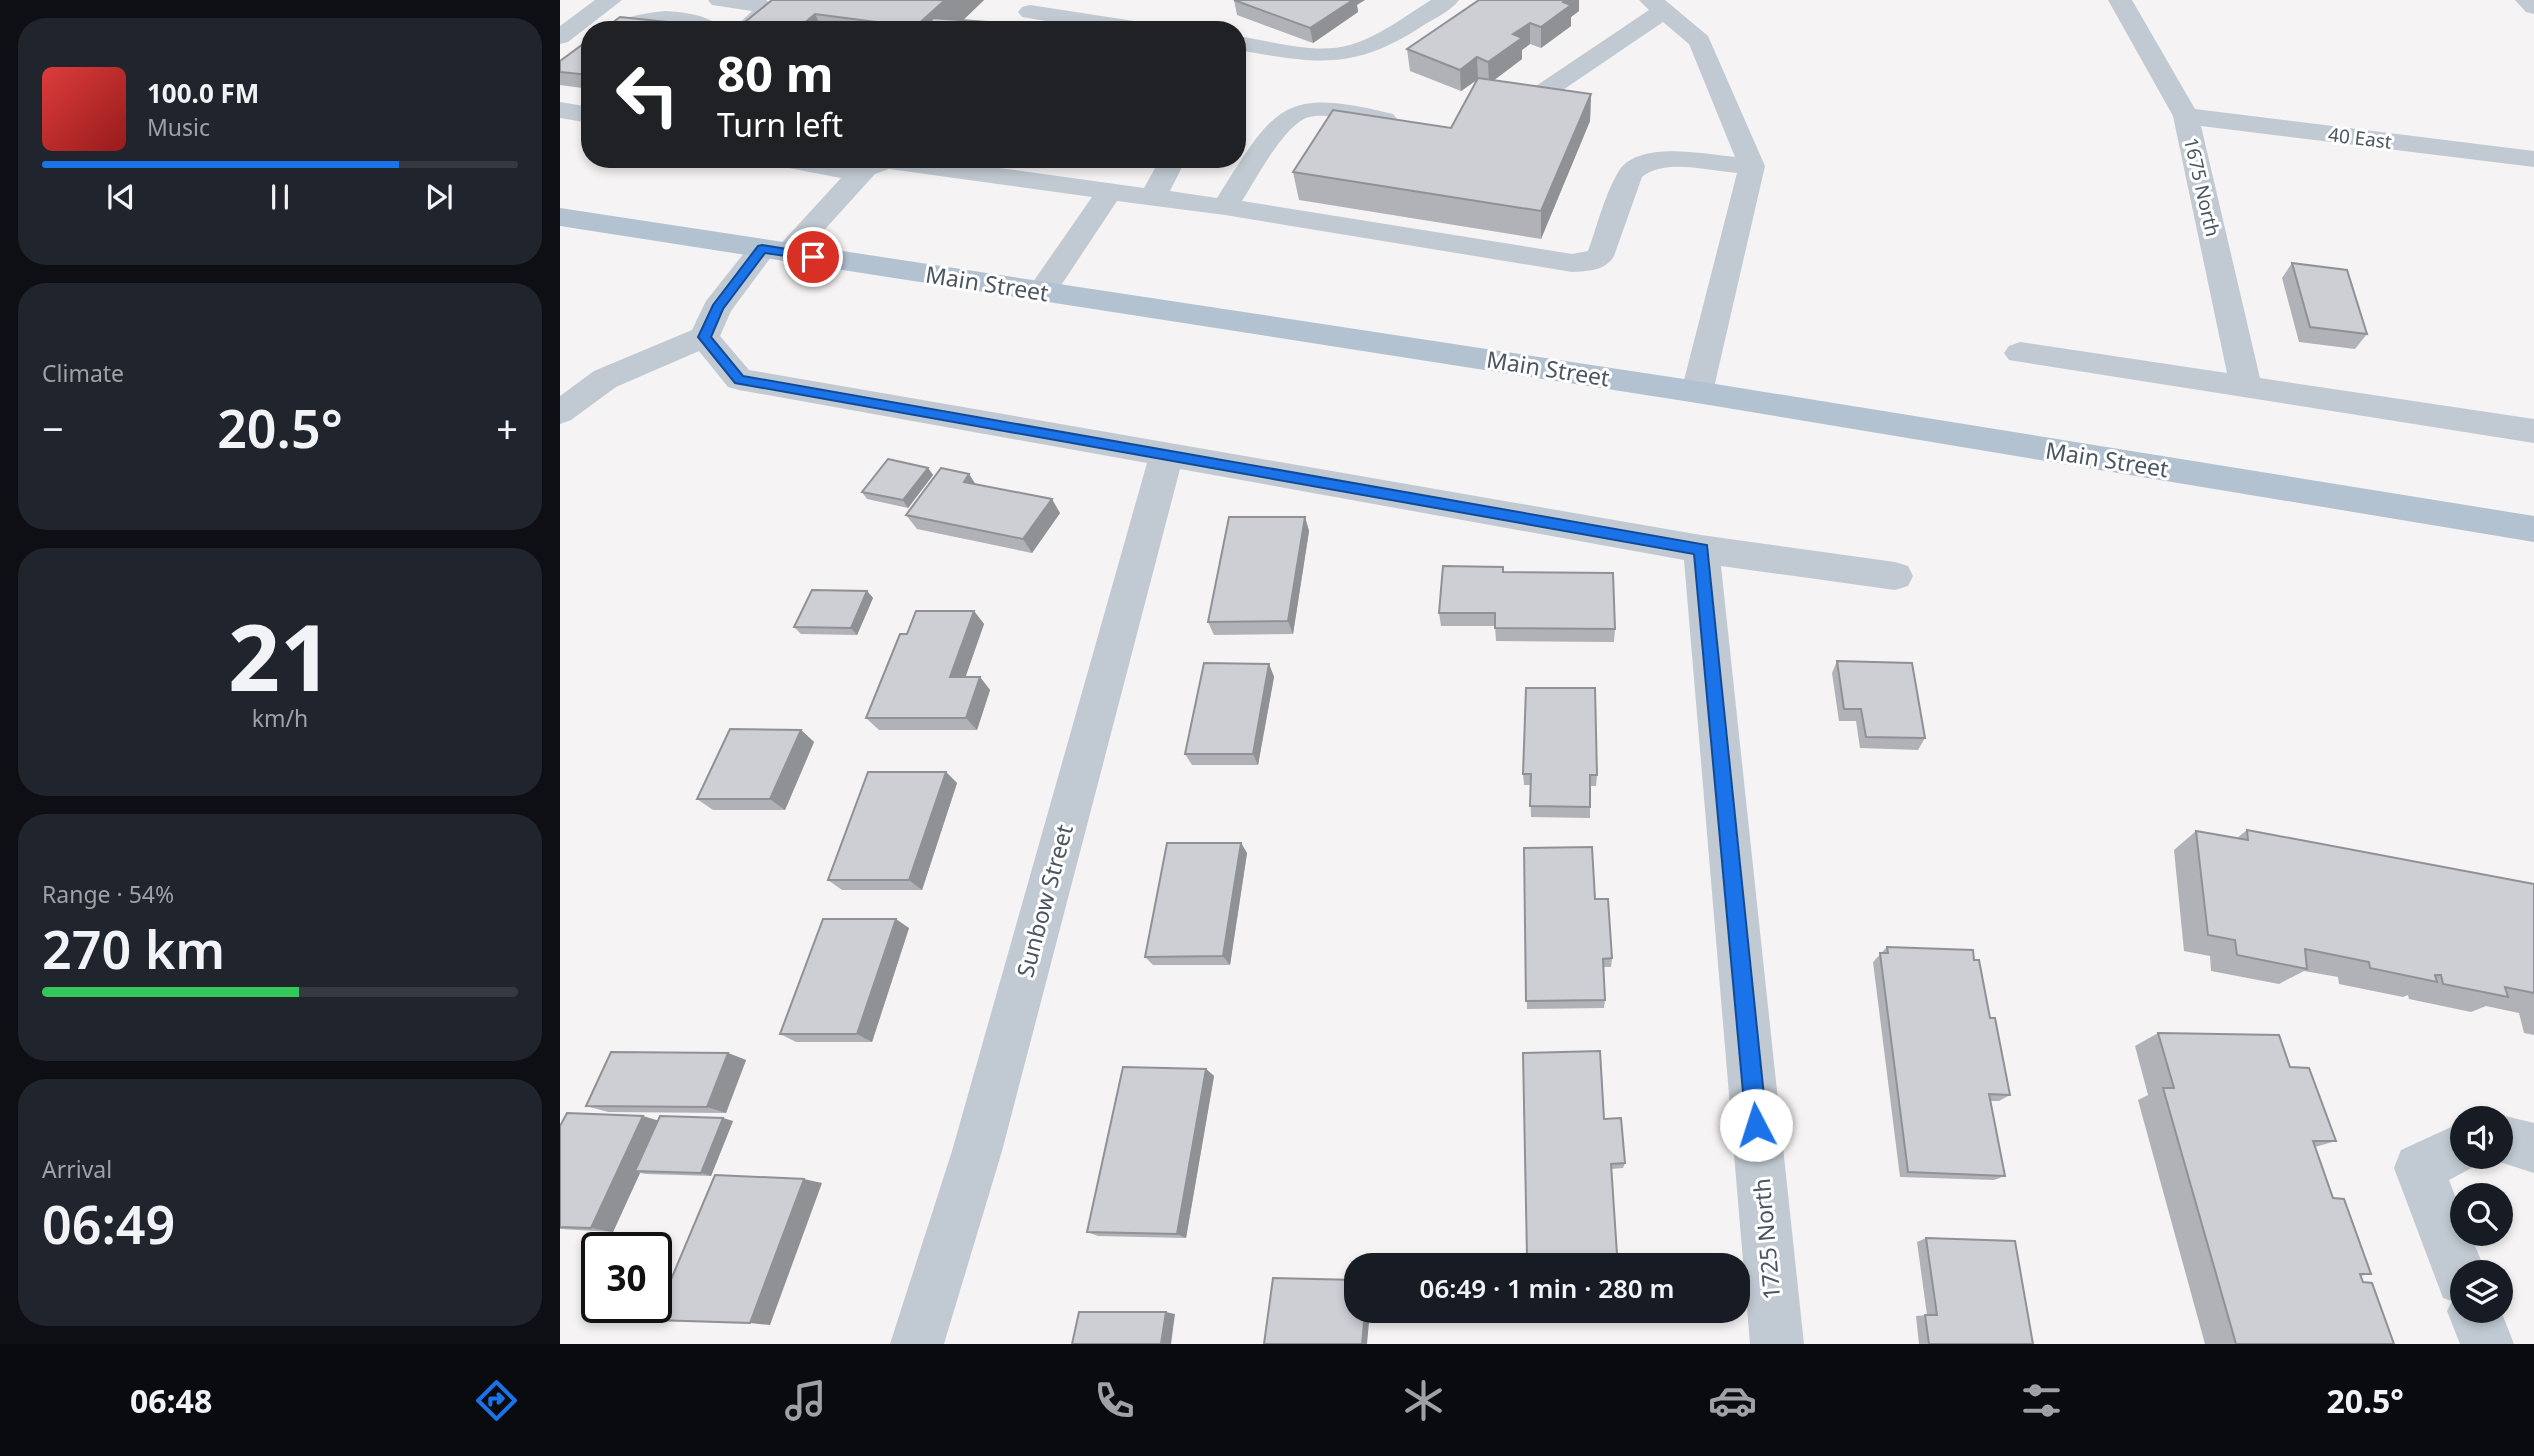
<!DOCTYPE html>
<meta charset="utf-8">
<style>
body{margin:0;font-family:"Noto Sans",sans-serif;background:#20242c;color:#f1f3f6;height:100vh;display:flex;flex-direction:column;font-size:26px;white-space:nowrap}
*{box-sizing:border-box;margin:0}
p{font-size:23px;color:#9ea1a6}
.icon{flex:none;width:38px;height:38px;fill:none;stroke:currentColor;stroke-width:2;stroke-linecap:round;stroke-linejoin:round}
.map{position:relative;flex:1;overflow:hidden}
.details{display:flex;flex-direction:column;gap:18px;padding:18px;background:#0d0f14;width:560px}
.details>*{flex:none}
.banner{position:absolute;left:21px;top:21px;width:665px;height:147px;border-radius:28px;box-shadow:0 4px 10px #0003;background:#202124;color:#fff;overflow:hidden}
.fabs{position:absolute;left:1890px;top:1106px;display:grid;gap:14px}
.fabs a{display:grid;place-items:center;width:63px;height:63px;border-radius:50%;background:#171b24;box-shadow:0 4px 10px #0003;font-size:35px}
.speed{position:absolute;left:21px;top:1232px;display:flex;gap:14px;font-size:35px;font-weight:700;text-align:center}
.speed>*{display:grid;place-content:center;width:91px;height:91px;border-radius:50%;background:#171b24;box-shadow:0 4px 10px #0003;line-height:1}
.speed .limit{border:4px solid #111;border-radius:10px;background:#fff;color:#111}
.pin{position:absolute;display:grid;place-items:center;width:60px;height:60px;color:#fff;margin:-30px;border:4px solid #fff;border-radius:50%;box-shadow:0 2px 7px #0007}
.me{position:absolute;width:77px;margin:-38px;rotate:355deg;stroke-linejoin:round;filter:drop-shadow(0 0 5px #0008)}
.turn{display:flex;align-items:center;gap:24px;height:147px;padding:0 21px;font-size:32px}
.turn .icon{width:91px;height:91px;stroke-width:2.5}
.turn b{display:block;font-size:49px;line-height:60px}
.big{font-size:52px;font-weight:600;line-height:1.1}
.details .widget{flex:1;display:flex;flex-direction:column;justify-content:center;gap:10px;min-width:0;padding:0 24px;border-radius:28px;background:#20242c}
.details .dial{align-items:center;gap:0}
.dial b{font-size:91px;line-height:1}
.song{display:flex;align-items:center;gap:21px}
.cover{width:84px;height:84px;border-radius:10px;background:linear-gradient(135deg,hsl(0 70% 55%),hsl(0 70% 35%))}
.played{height:7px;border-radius:4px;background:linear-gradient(90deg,#1a73e8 75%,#363941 75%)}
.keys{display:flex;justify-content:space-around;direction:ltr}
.heat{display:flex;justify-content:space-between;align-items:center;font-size:38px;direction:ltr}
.charge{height:10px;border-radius:5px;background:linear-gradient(90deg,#34c759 54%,#363941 0)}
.trip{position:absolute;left:784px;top:1253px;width:406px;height:70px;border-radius:28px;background:#171b24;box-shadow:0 4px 10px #0003;font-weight:600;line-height:70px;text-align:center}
.tabs{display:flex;height:112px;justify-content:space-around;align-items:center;background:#090b0e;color:#9ea1a6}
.tabs .icon{width:49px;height:49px}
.tabs .current{color:#1a73e8}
.tabs b{font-size:32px;color:#f1f3f6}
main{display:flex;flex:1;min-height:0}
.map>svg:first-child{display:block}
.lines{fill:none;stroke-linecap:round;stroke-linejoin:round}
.minor{fill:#c1cad2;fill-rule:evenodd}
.major{fill:#b3c2d1;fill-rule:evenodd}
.wall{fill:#b0b2b7}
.shaded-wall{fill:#909195}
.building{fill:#cdcfd5;stroke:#909195;stroke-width:2}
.route{fill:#1a73e8;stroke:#114b97;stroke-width:2}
.labels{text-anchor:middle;stroke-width:6;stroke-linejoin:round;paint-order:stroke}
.far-street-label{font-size:19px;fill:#4a5661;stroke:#fff}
.street-label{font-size:23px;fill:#4a5661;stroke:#fff}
</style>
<main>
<section class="details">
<div class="widget">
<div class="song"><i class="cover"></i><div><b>100.0 FM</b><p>Music</p></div></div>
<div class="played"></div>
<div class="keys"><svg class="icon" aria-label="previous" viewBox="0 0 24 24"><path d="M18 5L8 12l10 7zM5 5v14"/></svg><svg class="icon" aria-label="pause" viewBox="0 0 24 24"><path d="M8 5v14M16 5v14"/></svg><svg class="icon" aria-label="next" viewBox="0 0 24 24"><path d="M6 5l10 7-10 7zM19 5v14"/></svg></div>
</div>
<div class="widget"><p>Climate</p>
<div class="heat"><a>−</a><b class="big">20.5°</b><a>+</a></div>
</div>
<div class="widget dial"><b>21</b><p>km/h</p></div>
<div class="widget"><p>Range · 54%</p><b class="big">270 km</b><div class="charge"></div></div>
<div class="widget"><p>Arrival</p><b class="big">06:49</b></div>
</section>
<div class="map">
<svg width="1974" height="1344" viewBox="0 0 1974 1344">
<rect width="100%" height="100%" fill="#f5f3f3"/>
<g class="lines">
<g class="minor">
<polygon points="35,0 62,0 8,42 0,44 0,26"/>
<path d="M148,0h58l11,9c-13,20 -22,21 -45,21l20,-19 -40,-6z"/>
<path d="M871,0h28c-8,11 -24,18 -35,25 -71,47 -108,38 -187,25v-14c35,5 78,19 113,9 30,-9 55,-29 81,-45z"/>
<path d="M1079,0h26l43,36 57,130 -52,226 -5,8 -11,3 -11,-3 -5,-8 56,-219c-28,-2 -72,-15 -95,4l-28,79c-9,15 -26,15 -42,16l-347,-57 -108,-14 -65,98 -11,3 -11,-3 -4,-7 66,-95 -203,-28 -14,5 -77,85 -10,3 -10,-3 -4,-6 -43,58 -11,25 29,34 952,165 194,27 13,4 5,10 -5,10 -13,4 -174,-24 83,778h-54l-66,-784 -504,-91 -178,682 -58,193h-54l62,-193 195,-688 -408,-73 -11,-3 -29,-36 -83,36 -45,33 -11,4v-28l34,-25 98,-41 14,-29 46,-58 10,-3 10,3 4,6 65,-71 -68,-13 -4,-6h59l26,5 12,-5h68l210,29 16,-29h26l-16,32 47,7c58,-91 64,-112 176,-84l4,5 -4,5 -9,3c-22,-4 -52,-15 -75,-10 -24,6 -54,64 -67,84l330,53 16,-3c9,-25 16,-54 29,-77 18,-35 86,-20 118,-17l-46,-113 -26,-22 -109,74 -9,3 -9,-3 -4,-5 4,-5 113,-76z"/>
<polygon points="1548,0 1572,0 1635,109 1974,151 1974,167 1641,126 1700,378 1974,419 1974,443 1449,360 1444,353 1449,346 1460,342 1667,373 1613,116"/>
<polygon points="1955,0 1974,0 1974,14 1966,12"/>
<polygon points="470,5 587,23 595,25 599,30 540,30 462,17 458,12 462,7"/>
<path d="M105,11c18,1 47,4 58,19h-32l-26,-5 -23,5h-35c11,-14 42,-17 58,-19z"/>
<polygon points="0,102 30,107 30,123 0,118"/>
<polygon points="1941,1115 1974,1123 1974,1173 1924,1157 1941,1157 1941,1118 1934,1118"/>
<polygon points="1902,1122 1902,1157 1923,1157 1919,1164 1889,1180 1902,1214 1902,1234 1910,1234 1926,1272 1902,1272 1902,1311 1941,1311 1954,1344 1900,1344 1887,1311 1892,1301 1883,1298 1834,1168 1841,1150"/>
</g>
<polygon class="major" points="0,208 1137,381 1974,516 1974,542 1137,403 0,226"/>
</g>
<g class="wall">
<polygon points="212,0 424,0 403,20 533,30 175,30"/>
<polygon points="674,0 797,5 798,12 753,43 677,15"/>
<polygon points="1019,11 1011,17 1011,26 981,48 970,44 962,50 962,59 934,80 1031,94 1030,121 981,239 739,200 733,172 891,128 917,80 901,91 850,71 847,49"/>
<polygon points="30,39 30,89 0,85 0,61"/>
<polygon points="1732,263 1807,334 1795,349 1739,342 1722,278"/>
<polygon points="368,468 373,475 348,508 307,499 302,492"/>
<polygon points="409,474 415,484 500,513 472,553 357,529 346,515"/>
<polygon points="745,517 749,531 733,634 654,635 648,622"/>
<polygon points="944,572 1055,629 1054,642 936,641 935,626 881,626 879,613"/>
<polygon points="307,591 313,598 297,635 241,634 234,627"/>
<polygon points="414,611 424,624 405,677 420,677 430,690 417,730 319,730 306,718 347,634"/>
<polygon points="1277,661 1365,738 1358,750 1300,748 1296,721 1279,721 1272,673"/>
<polygon points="709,664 714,677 698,765 632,765 625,754"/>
<polygon points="241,730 254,742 225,810 153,810 137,799"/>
<polygon points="386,772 397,783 362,890 282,890 268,880"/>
<polygon points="963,774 1037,775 1036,786 1030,786 1030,818 971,817 970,785 964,785"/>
<polygon points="1687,830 1974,884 1974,1035 1964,1033 1959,1013 1926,1006 1911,1012 1849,999 1848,995 1843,997 1779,984 1778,977 1744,971 1719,984 1651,971 1650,956 1624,951 1614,850 1636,831 1677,838"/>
<polygon points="681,843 687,853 670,965 593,965 585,957"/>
<polygon points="964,848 1035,899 1052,958 1051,967 1043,967 1045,1000 1044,1008 967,1009"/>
<polygon points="349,928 312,1042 236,1042 220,1034"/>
<polygon points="1327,947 1414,960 1450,1095 1439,1101 1431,1101 1445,1176 1434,1180 1340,1177 1313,962"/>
<polygon points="1598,1033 1730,1067 1776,1141 1755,1147 1773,1198 1811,1274 1800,1276 1834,1344 1645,1344 1578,1100 1588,1095 1575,1046"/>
<polygon points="168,1053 186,1060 166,1113 48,1112 26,1106"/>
<polygon points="646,1069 654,1076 626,1238 538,1236 527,1232"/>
<polygon points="1044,1119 1065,1163 1063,1168 1051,1169 1057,1254 1055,1257 968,1260 967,1257"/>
<polygon points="98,1121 173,1121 151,1176 86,1174 80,1173 53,1232 0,1229 0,1126"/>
<polygon points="1366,1238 1473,1344 1359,1344 1356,1316 1367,1315 1357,1242"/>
</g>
<g class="shaded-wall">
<polygon points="385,0 424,0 393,30 356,30 355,27"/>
<polygon points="792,0 805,0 797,5 798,12 753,43 750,28"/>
<polygon points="1005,0 1019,0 1019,11 1011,17 1011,26 981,48 981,27"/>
<polygon points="255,14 263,30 236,30"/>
<polygon points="117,23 121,30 108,30"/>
<polygon points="970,23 970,44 962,50 962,59 929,84 928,62 953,34"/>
<polygon points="917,57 918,79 901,91 900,70"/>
<polygon points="1031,94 1030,121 981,239 981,211"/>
<polygon points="368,468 373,475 348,508 343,500"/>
<polygon points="409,474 418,488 404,482"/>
<polygon points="492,499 500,513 472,553 463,539"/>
<polygon points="745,517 749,531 733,634 728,621"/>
<polygon points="307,591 313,598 297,635 291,628"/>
<polygon points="414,611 424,624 401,690 390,677"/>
<polygon points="709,664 714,677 698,765 693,754"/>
<polygon points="420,677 430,690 417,730 406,718"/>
<polygon points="241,730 254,742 225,810 210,799"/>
<polygon points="386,772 397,783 362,890 349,880"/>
<polygon points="681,843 687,853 670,965 663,956"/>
<polygon points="336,919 349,928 312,1042 297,1034"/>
<polygon points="168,1053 186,1060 166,1113 147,1107"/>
<polygon points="646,1069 654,1076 626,1238 617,1234"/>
<polygon points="83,1116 103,1122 75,1171 80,1173 53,1232 31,1228"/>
<polygon points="163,1118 173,1121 151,1176 141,1173"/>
<polygon points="244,1179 262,1183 210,1325 190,1323"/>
<polygon points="805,1311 810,1311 807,1344 802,1344"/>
<polygon points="606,1312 615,1314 611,1344 601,1344"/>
</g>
<g class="building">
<polygon points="212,0 385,0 355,27 255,14 236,30 175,30"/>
<polygon points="674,0 793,0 750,28"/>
<polygon points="919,0 1005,0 1003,2 1011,5 981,27 970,23 953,34 962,38 928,62 917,57 900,70 847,49"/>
<polygon points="60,17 117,23 108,30 43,30"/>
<polygon points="373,18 533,30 363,30"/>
<polygon points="30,39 30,75 0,72 0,61"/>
<polygon points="918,78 1031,94 981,211 733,172 773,110 891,128"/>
<polygon points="1732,263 1787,270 1807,334 1750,327"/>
<polygon points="328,459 368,468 343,500 302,492"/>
<polygon points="381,468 409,474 404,482 492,499 463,539 346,515"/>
<polygon points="669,517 745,517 728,621 648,622"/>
<polygon points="883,566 943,567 943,572 1053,573 1055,629 935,628 935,613 879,613"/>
<polygon points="252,590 307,591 291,628 234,627"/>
<polygon points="356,611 414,611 390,677 420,677 406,718 306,718 340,634 347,634"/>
<polygon points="1277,661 1352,663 1365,738 1306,737 1301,709 1284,709"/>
<polygon points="644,663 709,664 693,754 625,754"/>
<polygon points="966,688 1035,688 1037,775 1030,775 1030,807 970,806 971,774 963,774"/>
<polygon points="170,729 241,730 210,799 137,799"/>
<polygon points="308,772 386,772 349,880 268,880"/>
<polygon points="1687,830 1974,884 1974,993 1945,987 1948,997 1883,984 1881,975 1875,975 1877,982 1810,968 1809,962 1745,949 1747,969 1677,955 1675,940 1648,935 1636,831 1688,840"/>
<polygon points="607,843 681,843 663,956 585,957"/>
<polygon points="1032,847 1035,899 1048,899 1052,958 1043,959 1045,1000 966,1001 964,848"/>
<polygon points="263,919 336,919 297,1034 220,1034"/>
<polygon points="1327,947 1413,950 1414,960 1419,960 1430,1018 1435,1018 1450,1095 1429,1094 1445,1176 1348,1172 1320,953 1328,953"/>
<polygon points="1598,1033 1719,1035 1730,1067 1749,1068 1776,1141 1753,1141 1773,1198 1784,1199 1811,1274 1800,1274 1803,1282 1812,1283 1834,1344 1676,1344 1603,1088 1614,1088"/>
<polygon points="1040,1051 1044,1119 1061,1118 1065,1163 1051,1164 1057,1254 967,1257 963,1053"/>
<polygon points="51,1052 168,1053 147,1107 26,1106"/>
<polygon points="563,1067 646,1069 617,1234 527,1232"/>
<polygon points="7,1113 83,1116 31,1228 0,1227 0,1126"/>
<polygon points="100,1116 163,1118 141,1173 75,1171"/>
<polygon points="155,1175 244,1179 190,1323 94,1320"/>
<polygon points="1366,1238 1455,1241 1473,1344 1369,1344 1365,1315 1377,1315"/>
<polygon points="713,1278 796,1280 796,1311 805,1311 802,1344 704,1344"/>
<polygon points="519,1312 606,1312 601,1344 512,1344"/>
</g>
<polygon class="route" points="202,245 253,253 259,257 253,260 205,253 163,309 151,337 183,376 1147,545 1207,1125 1204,1132 1196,1135 1189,1132 1186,1125 1134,554 175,383 138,337 153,305 198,246"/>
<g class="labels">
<g class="far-street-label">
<text transform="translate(1800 138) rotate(7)" y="7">40 East</text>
<text transform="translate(1642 187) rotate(77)" y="7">1675 North</text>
</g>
<g class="street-label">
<text transform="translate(427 284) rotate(9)" y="8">Main Street</text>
<text transform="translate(988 369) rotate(9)" y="8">Main Street</text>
<text transform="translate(1547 460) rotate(9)" y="8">Main Street</text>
<text transform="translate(485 901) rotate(-75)" y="8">Sunbow Street</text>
<text transform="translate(1207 1239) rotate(-95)" y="8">1725 North</text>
</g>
</g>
</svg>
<div class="fabs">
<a><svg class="icon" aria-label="sound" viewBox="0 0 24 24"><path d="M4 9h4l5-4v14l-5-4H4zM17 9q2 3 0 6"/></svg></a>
<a><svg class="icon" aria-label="search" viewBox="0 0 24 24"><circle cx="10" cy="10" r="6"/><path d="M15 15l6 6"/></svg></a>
<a><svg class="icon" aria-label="layers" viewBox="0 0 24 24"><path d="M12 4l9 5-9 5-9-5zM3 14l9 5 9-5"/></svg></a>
</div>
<div class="speed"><div class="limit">30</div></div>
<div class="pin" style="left:253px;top:257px;background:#d93025"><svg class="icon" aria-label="arrive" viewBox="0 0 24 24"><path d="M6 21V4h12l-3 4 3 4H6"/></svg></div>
<svg class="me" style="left:1196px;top:1125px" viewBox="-20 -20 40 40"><circle r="19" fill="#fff"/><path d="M0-13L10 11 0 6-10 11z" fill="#1a73e8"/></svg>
<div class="trip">06:49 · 1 min · 280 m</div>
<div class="banner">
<div class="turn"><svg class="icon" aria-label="left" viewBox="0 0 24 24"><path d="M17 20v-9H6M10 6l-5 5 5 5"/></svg><div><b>80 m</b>Turn left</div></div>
</div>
</div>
</main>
<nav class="tabs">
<b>06:48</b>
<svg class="icon current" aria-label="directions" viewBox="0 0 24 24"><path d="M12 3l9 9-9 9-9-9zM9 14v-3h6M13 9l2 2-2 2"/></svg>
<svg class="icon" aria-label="music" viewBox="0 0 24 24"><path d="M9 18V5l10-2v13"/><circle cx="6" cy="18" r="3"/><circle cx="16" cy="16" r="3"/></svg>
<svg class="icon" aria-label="phone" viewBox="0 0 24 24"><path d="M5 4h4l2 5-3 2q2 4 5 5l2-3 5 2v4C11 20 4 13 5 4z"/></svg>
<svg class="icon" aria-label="climate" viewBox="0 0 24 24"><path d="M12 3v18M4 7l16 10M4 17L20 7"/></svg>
<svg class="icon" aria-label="car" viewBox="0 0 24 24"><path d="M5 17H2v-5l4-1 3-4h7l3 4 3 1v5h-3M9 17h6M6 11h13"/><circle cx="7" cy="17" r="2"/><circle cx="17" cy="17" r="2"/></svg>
<svg class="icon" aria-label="filters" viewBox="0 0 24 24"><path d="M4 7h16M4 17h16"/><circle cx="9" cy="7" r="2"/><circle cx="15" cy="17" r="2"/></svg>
<b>20.5°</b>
</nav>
